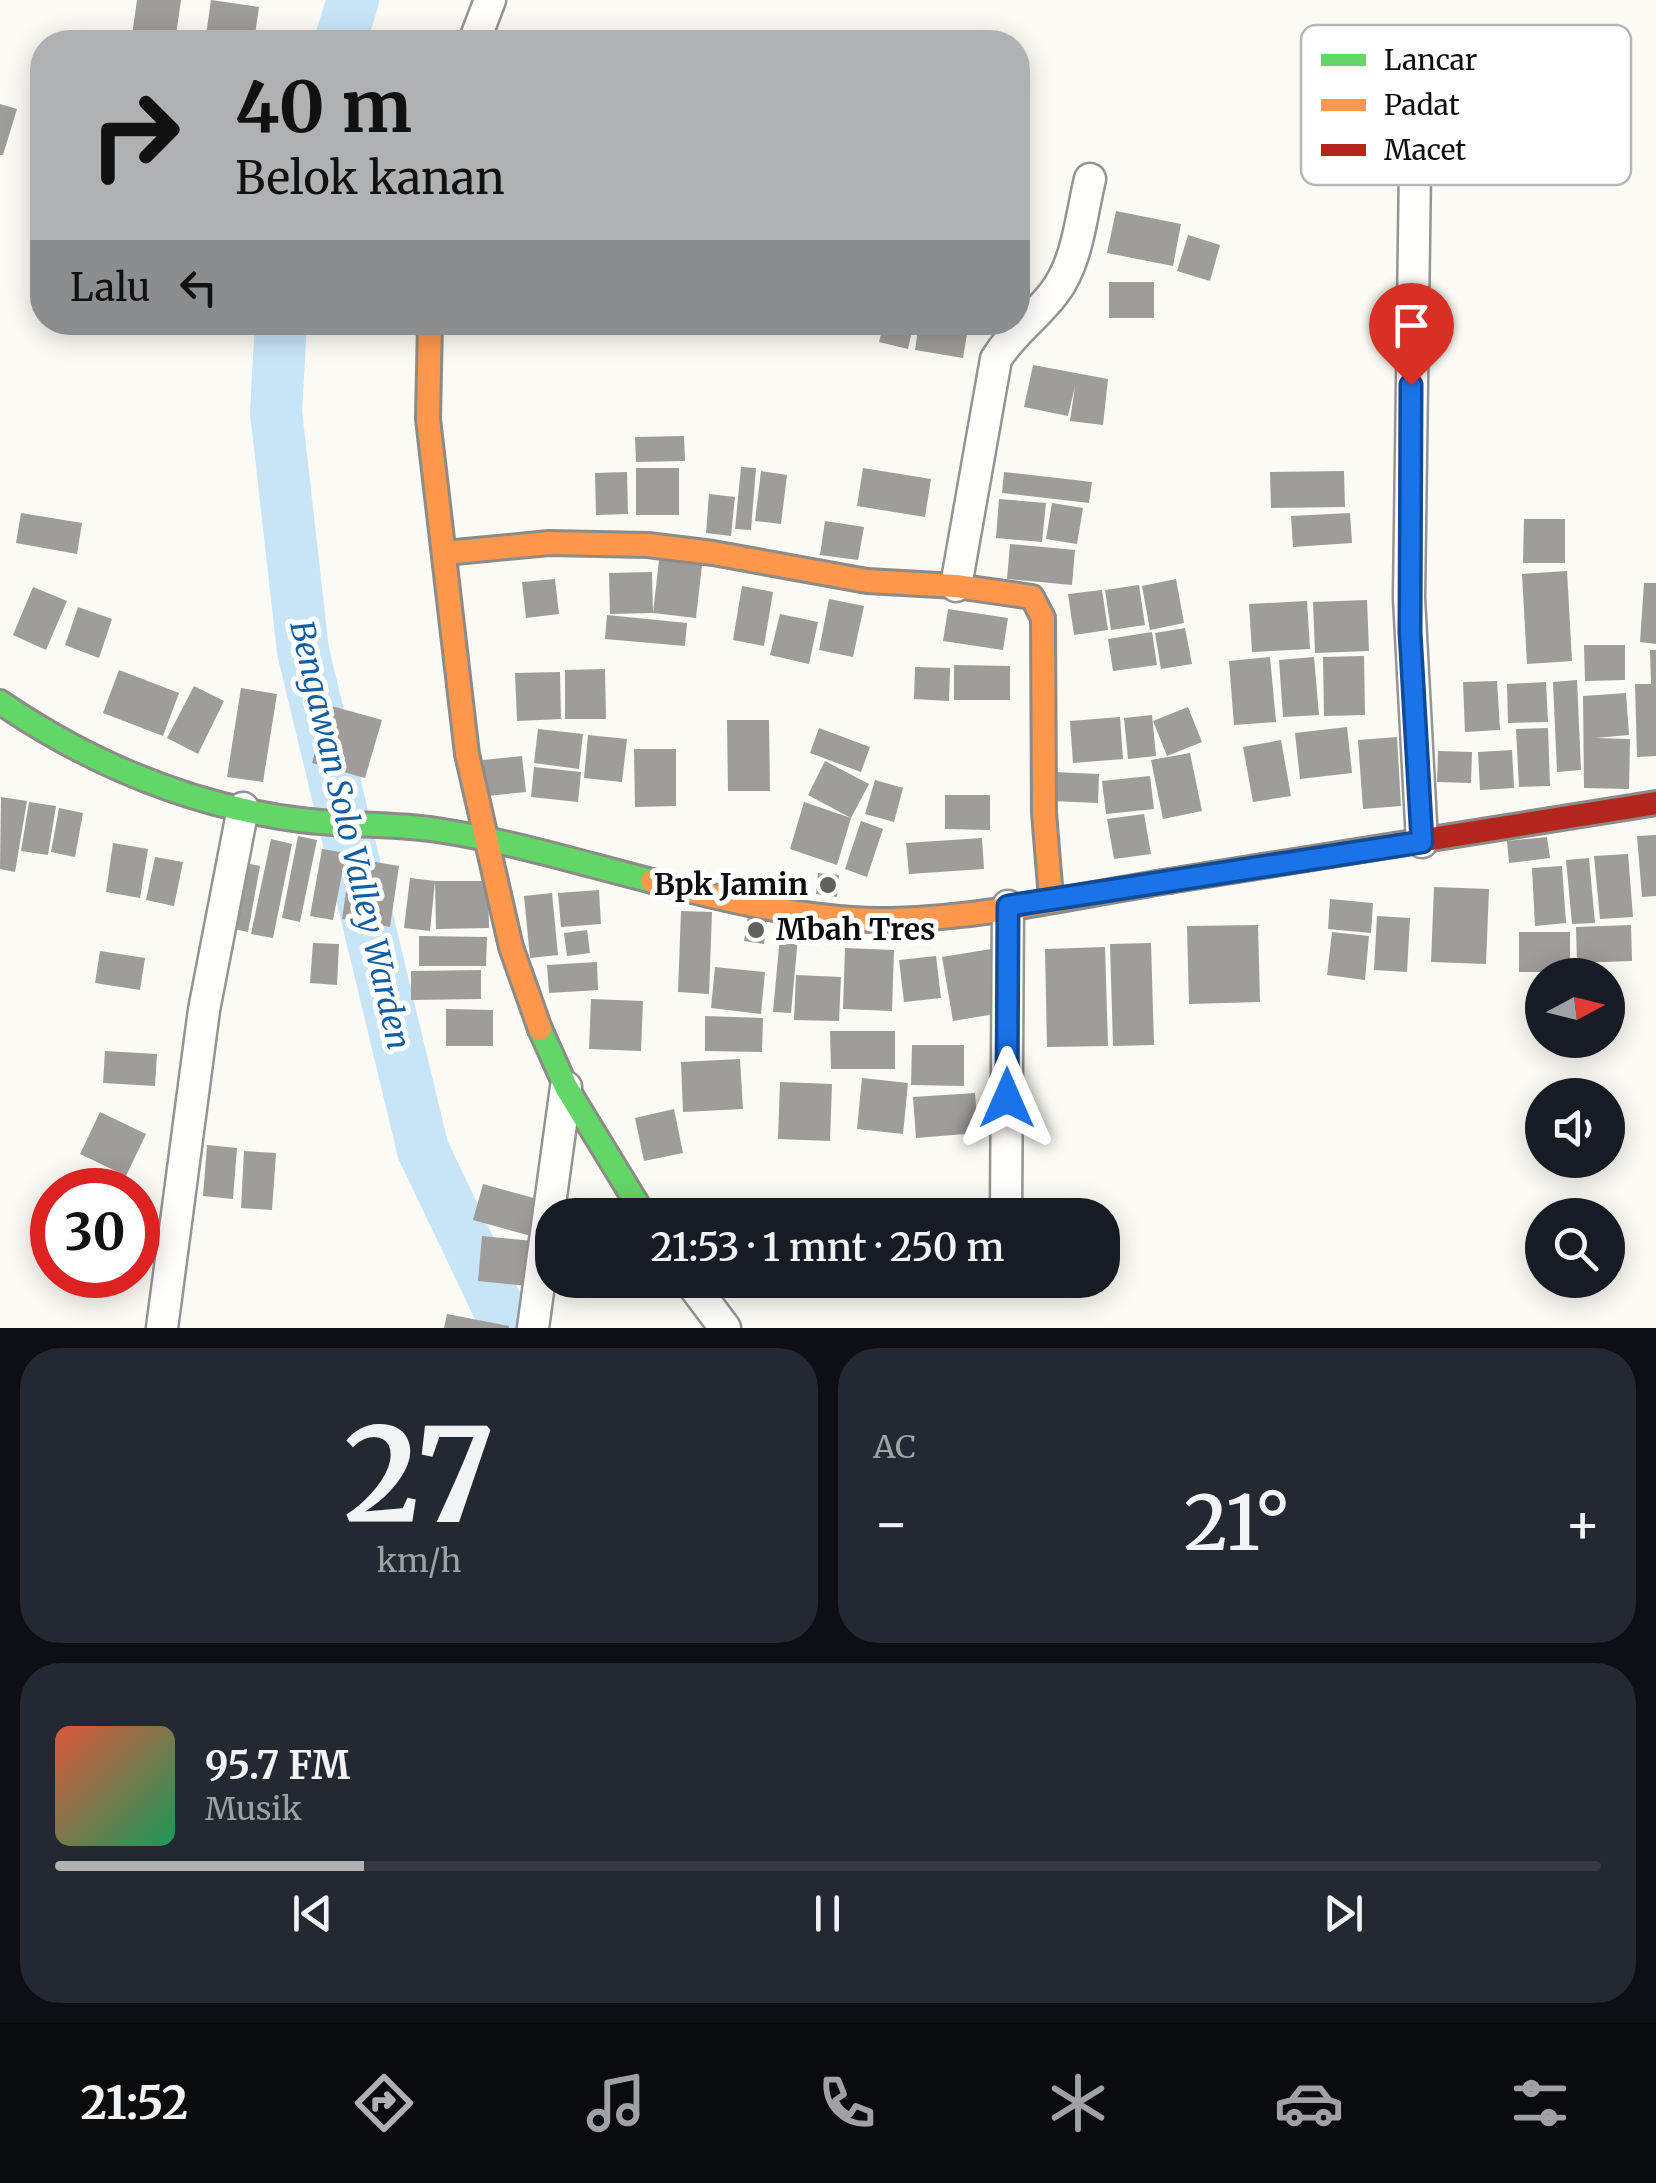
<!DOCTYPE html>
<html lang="id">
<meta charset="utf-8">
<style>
body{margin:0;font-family:Merriweather,serif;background:#242831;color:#f1f3f6;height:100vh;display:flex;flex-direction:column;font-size:38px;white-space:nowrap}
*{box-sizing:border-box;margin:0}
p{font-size:32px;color:#9ea1a6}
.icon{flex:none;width:55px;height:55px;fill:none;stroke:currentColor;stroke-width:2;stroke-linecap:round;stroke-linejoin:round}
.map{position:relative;height:1328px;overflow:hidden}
.sheet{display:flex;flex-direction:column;gap:20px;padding:20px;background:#0d0f14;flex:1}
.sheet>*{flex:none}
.banner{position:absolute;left:30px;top:30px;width:1000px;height:305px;border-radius:40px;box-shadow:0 5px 25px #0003;background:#b0b1b2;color:#111;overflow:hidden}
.needle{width:65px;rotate:83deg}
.buttons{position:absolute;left:1525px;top:958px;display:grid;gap:20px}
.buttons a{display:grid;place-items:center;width:100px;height:100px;border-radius:50%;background:#171b24;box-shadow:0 5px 25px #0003;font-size:50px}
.speed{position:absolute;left:30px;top:1168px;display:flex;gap:20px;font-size:50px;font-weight:700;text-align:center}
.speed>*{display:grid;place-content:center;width:130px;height:130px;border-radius:50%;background:#171b24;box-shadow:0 5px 25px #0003;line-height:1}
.speed .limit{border:15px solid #d22;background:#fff;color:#111}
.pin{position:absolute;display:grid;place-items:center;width:85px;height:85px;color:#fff;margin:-102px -42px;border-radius:50% 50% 50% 0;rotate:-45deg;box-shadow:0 0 10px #0007}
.pin .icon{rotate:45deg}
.me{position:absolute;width:110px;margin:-55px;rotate:0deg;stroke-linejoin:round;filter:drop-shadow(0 0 8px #0008)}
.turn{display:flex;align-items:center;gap:35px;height:210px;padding:0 40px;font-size:45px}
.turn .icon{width:130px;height:130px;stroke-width:2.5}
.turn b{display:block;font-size:70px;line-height:85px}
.then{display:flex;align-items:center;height:95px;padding:0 40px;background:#0003;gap:20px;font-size:38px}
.big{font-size:75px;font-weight:600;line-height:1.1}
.sheet .card{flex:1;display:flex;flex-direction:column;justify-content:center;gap:15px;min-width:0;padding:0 35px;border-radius:40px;background:#242831}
.sheet .dial{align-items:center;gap:0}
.dial b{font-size:130px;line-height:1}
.song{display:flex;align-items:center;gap:30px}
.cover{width:120px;height:120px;border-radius:15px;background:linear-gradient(135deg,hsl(10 70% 55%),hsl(150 70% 35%))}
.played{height:10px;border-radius:5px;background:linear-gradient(90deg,#b0b1b2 20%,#363941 20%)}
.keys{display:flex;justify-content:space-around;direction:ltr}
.heat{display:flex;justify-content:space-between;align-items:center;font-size:55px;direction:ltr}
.sheet .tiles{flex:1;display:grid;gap:20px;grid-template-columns:1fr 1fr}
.card:last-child{grid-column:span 2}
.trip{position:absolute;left:535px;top:1198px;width:585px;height:100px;border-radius:40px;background:#171b24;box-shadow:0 5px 25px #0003;font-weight:600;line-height:100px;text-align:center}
.dock{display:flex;height:160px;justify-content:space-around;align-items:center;background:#090b0e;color:#9ea1a6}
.dock .icon{width:70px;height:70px}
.dock .current{color:#b0b1b2}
.dock b{font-size:45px;color:#f1f3f6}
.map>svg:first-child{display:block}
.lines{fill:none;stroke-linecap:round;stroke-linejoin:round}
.river{stroke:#c8e4f7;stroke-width:52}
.building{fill:#9f9c99}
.street-casing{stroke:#959492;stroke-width:35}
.fast-casing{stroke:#8c8b88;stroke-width:28}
.slow-casing{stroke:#8c8b88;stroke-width:28}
.jam-casing{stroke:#8c8b88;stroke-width:28}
.street{stroke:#fffefd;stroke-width:30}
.fast{stroke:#63d668;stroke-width:22}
.slow{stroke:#ff974d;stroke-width:22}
.jam{stroke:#b3261e;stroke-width:22}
.route-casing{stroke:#114b97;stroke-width:25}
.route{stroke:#1a73e8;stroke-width:18}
.poi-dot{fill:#61615e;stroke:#fff;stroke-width:4}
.labels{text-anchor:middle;stroke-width:10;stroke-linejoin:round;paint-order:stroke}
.poi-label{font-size:30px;font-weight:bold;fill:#0e0e0e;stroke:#fff;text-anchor:end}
.water-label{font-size:32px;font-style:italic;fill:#135fa5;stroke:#fff}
.key{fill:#fff;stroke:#b7b7b7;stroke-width:2.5}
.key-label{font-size:28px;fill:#0e0e0e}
</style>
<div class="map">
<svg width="1656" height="1328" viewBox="0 0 1656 1328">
<rect width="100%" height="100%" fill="#fcfaf4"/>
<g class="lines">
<g class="river">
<polyline points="340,42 353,0"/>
<polyline points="281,322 276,412 303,651 423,1150 508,1328"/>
</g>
</g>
<g class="building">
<polygon points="137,0 181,0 175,42 131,42"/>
<polygon points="211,0 259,7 254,42 205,42"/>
<polygon points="0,104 17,109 3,155 0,155"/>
<polygon points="1018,207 1027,207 1029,274 1018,274"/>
<polygon points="1116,211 1181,224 1173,266 1107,253"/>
<polygon points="1188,235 1220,245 1210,281 1177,271"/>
<rect x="1109" y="282" width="45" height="36"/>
<polygon points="884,322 914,322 908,349 879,342"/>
<polygon points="919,322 969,322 963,358 915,350"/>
<polygon points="1033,365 1108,379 1103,425 1070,421 1075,386 1068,416 1024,407"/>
<polygon points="684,436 685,461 636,462 635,437"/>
<polygon points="741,467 756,468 751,530 735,529"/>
<rect x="636" y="468" width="43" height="47"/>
<polygon points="863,468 931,479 925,517 857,506"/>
<polygon points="761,471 787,475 781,524 755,521"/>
<polygon points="1344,471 1345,507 1271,508 1270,472"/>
<polygon points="627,472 628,514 596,515 595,473"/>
<polygon points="1004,472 1092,482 1089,503 1002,493"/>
<polygon points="709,494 735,497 731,536 706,533"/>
<polygon points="999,499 1046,503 1042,542 996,538"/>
<polygon points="1052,503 1083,508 1077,544 1046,539"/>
<polygon points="21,513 82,523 77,554 16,543"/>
<polygon points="1350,513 1352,543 1293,547 1291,516"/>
<polygon points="1524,519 1565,519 1565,563 1523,563"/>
<polygon points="825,521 864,527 858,560 820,555"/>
<polygon points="1010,544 1075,550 1072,585 1007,579"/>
<polygon points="659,560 702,565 696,618 653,613"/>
<polygon points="1567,571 1572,661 1527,664 1522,574"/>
<polygon points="652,572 653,613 610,614 609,573"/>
<polygon points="555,579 559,614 526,618 522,582"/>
<polygon points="1176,579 1184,623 1150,630 1142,586"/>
<polygon points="1644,583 1656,583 1656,644 1640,642"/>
<polygon points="1139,585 1145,625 1111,630 1105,590"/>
<polygon points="742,586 773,592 764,646 733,640"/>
<polygon points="33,587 67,601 46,650 13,635"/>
<polygon points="1102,590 1108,630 1074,635 1068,594"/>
<polygon points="829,599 864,606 853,657 819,650"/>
<polygon points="1367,600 1369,651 1315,653 1313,602"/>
<polygon points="1307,601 1310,649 1252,652 1249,604"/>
<polygon points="78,607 112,619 99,658 65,645"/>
<polygon points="948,609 1008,618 1003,650 943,641"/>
<polygon points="780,614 818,622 809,664 770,655"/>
<polygon points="607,615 687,623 685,646 605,639"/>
<polygon points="1185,628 1192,664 1161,669 1155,633"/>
<polygon points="1152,632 1157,665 1113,671 1108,639"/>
<polygon points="1584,645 1625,645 1625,680 1585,681"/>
<polygon points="1650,650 1656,650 1656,756 1637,757 1635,684 1651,684"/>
<polygon points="1364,656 1365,715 1324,716 1323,657"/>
<polygon points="1270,657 1276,722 1234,725 1229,661"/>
<polygon points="1314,657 1319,715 1283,717 1279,660"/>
<polygon points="954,665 1010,666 1010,700 954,700"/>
<polygon points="915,667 950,668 949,701 914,699"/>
<polygon points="605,669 606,719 565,719 565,670"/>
<polygon points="119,670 179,693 163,736 103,713"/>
<polygon points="560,672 561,719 517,721 515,673"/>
<polygon points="1577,680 1581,770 1557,772 1553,682"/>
<polygon points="1497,681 1500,730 1465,732 1463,682"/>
<polygon points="1546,682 1548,722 1508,723 1507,684"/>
<polygon points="194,686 224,701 198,754 167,738"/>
<polygon points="241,688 277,694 263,782 227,777"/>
<polygon points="1626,693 1629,735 1595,738 1630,739 1629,789 1584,788 1583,696"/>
<polygon points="328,705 382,720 365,778 312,763"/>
<polygon points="1188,707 1202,742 1167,756 1153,721"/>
<polygon points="1152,715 1156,756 1128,759 1124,718"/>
<polygon points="1120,717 1123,759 1073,763 1070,721"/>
<polygon points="727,720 769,720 770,791 728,791"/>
<polygon points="1347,727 1352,773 1300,779 1295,733"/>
<polygon points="819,728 870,747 861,772 810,753"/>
<polygon points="1548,728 1550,786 1519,787 1516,729"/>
<polygon points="538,729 583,734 579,769 534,763"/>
<polygon points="588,735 627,739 622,782 584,778"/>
<polygon points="1397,737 1401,806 1363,809 1358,740"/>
<polygon points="1281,740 1291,796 1253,802 1243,747"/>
<polygon points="634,749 676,749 676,806 635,807"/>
<polygon points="1512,750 1514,788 1480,790 1478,752"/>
<polygon points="1438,751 1472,752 1471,783 1437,782"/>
<polygon points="1190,753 1202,811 1163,819 1151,760"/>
<polygon points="522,756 526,792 487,796 483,760"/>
<polygon points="825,761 869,784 851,818 808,795"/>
<polygon points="534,767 581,772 578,802 531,797"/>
<polygon points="1053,772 1099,774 1098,803 1052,801"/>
<polygon points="1150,776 1154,809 1106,814 1102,781"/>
<polygon points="875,780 903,788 894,822 865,814"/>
<polygon points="945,795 990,795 990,830 945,829"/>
<polygon points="1,797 27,801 15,872 0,869"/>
<polygon points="29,802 56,806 48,855 21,851"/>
<polygon points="804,802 851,818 837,865 790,849"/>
<polygon points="59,808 83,813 75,857 51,852"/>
<polygon points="1144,814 1151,854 1114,859 1107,819"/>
<polygon points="861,821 883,829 867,877 845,869"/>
<polygon points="1656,835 1656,896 1642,897 1637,836"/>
<polygon points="298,836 317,840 300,922 282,918"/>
<polygon points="1547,837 1550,858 1509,863 1507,841"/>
<polygon points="982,838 984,869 909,874 906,843"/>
<polygon points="271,839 292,844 273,938 251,934"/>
<polygon points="113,843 148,849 140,898 106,892"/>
<polygon points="322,849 346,853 333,920 310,916"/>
<polygon points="1628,854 1633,917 1600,919 1594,856"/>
<polygon points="155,857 183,862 174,906 146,900"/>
<polygon points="351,858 399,866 390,927 342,919"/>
<polygon points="1589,858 1595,923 1572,924 1566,860"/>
<polygon points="236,861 260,866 248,932 224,927"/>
<polygon points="1562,866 1566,923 1535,926 1532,868"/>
<polygon points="818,873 839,875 837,897 816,894"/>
<polygon points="410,878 435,881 430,931 404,928"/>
<polygon points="435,881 488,881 489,928 436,929"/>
<polygon points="1434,887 1489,889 1486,964 1431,962"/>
<polygon points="599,890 601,924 561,927 558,893"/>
<polygon points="552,893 558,955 530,958 524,896"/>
<polygon points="1330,899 1373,903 1371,933 1328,929"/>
<polygon points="681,911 712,912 709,994 678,992"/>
<polygon points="748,916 767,919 764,944 744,941"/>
<polygon points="1377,916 1410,918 1407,972 1374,970"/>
<polygon points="1258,925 1260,1002 1189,1004 1187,926"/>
<polygon points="1631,925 1632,961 1577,963 1576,927"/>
<polygon points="587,930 590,953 567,956 564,933"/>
<polygon points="1332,932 1369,936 1365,980 1327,975"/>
<rect x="1519" y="932" width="51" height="40"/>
<polygon points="419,936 487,937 486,966 419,966"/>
<polygon points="780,936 798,937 791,1013 773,1012"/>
<polygon points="313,943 339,944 337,985 310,983"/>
<polygon points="1151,943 1154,1045 1113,1046 1110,944"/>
<polygon points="1105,947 1108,1046 1047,1047 1045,949"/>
<polygon points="845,948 894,950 892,1011 843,1009"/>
<polygon points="991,949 1001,1013 953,1021 942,957"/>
<polygon points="100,951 145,958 140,990 95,983"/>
<polygon points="936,956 941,998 904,1002 899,960"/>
<polygon points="597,962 598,990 549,993 547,965"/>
<polygon points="715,967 765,972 761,1014 711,1008"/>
<polygon points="481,970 481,999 411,1000 411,971"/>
<polygon points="796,975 841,977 839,1021 794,1020"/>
<polygon points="591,999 643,1001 641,1051 589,1049"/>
<polygon points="446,1009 493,1010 493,1046 446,1046"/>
<polygon points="705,1016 763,1018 762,1052 705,1051"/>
<polygon points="830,1031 895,1031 895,1069 831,1069"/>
<polygon points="912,1045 964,1045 964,1086 911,1085"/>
<polygon points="105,1051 157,1054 155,1086 103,1083"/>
<polygon points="740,1059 743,1109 683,1112 681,1062"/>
<polygon points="862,1078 908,1083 903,1134 857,1129"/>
<polygon points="780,1082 832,1084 830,1141 778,1139"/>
<polygon points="975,1093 978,1133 916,1138 913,1097"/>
<polygon points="674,1109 683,1153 644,1161 635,1118"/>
<polygon points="100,1112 146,1134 126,1176 80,1154"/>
<polygon points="207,1145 237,1148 233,1199 203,1196"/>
<polygon points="244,1151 276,1153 272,1210 241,1208"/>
<polygon points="483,1184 541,1200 531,1236 473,1220"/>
<polygon points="482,1236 532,1241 528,1286 478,1281"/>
<polygon points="447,1314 509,1326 509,1328 444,1328"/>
</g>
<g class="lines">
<defs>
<g id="street">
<polyline points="474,42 490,0"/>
<polyline points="1415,168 1409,598 1422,842"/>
<path d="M956,586l40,-227c16,-26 40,-42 58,-66 24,-31 27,-77 36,-114"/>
<polyline points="1006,1215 1008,906"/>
<polyline points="689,1280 725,1328"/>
<polyline points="162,1328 204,1010 243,808"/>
<polyline points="533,1328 566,1087"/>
</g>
<g id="fast">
<path d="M0,702c91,62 191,104 301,118 45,6 91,3 136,10 73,11 144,33 215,51"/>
<polyline points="540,1029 566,1087 644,1215"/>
</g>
<g id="slow">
<polyline points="430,322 428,419 467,754 511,947 540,1029"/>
<polyline points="445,553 549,543 648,545 713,553 867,581 956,586 1032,597 1043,618 1044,813 1051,898"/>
<path d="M652,881c74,19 151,38 227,39 97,0 195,-24 290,-39"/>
</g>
<polyline id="jam" points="1169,881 1656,803"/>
</defs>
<use href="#street" class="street-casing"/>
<use href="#fast" class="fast-casing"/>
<use href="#slow" class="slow-casing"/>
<use href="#jam" class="jam-casing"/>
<use href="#street" class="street"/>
<use href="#fast" class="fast"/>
<use href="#slow" class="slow"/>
<use href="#jam" class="jam"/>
</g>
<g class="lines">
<defs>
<polyline id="route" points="1007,1098 1008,906 1422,842 1410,632 1411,385"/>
</defs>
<use href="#route" class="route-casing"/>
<use href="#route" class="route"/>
</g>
<g class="poi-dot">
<circle cx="828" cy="885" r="10"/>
<circle cx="756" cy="930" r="10"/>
</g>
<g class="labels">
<g class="poi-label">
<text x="808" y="895">Bpk Jamin</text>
<text x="776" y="940" text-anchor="start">Mbah Tres</text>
</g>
<g class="water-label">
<text transform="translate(350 835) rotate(77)" y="11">Bengawan Solo Valley Warden</text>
</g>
</g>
<rect x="1301" y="25" width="330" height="160" rx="15" class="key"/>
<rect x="1321" y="54" width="45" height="12" fill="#63d668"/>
<rect x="1321" y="99" width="45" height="12" fill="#ff974d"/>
<rect x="1321" y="144" width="45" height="12" fill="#b3261e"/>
<g class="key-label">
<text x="1384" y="70">Lancar</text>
<text x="1384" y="115">Padat</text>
<text x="1384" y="160">Macet</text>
</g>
</svg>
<div class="buttons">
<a><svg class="needle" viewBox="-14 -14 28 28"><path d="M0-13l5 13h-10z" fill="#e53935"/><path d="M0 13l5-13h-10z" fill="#9ea1a6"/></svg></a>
<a><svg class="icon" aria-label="sound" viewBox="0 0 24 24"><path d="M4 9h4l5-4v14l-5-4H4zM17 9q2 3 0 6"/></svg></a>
<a><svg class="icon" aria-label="search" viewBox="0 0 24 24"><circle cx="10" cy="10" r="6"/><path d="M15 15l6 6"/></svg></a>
</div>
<div class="speed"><div class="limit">30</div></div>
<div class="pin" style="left:1411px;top:385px;background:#d93025"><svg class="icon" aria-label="arrive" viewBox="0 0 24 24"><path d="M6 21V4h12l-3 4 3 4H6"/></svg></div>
<svg class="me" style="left:1007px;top:1098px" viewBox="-20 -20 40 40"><path d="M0-17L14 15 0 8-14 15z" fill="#1a73e8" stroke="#fff" stroke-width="4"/></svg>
<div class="trip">21:53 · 1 mnt · 250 m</div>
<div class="banner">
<div class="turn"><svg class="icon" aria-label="right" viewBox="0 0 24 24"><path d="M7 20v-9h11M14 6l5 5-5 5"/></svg><div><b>40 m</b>Belok kanan</div></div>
<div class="then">Lalu<svg class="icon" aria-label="left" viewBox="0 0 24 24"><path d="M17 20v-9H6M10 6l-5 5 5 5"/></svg></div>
</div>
</div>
<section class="sheet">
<div class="tiles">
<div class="card dial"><b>27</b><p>km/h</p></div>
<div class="card"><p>AC</p>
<div class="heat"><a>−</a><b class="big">21°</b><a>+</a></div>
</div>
<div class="card">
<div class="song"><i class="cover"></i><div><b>95.7 FM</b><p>Musik</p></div></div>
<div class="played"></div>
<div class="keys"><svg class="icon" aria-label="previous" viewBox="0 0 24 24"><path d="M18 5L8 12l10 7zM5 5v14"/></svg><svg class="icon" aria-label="pause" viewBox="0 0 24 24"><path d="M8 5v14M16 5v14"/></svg><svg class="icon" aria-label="next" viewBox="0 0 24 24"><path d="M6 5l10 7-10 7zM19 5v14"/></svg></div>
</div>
</div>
</section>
<nav class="dock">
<b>21:52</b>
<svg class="icon current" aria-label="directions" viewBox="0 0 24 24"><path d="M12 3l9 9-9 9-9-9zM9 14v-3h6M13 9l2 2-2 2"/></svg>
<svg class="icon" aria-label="music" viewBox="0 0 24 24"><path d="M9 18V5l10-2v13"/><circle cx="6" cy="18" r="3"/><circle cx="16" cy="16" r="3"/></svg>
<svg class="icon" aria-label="phone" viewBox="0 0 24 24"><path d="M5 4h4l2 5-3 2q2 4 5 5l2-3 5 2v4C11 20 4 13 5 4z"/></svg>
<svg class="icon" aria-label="climate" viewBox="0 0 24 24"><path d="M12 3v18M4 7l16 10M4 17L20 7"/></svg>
<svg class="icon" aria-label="car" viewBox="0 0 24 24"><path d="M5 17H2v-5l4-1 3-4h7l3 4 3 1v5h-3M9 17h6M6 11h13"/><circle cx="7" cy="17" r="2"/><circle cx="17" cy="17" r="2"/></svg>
<svg class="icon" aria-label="filters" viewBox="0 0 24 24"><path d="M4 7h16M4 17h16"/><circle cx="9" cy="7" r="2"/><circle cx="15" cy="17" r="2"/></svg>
</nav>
